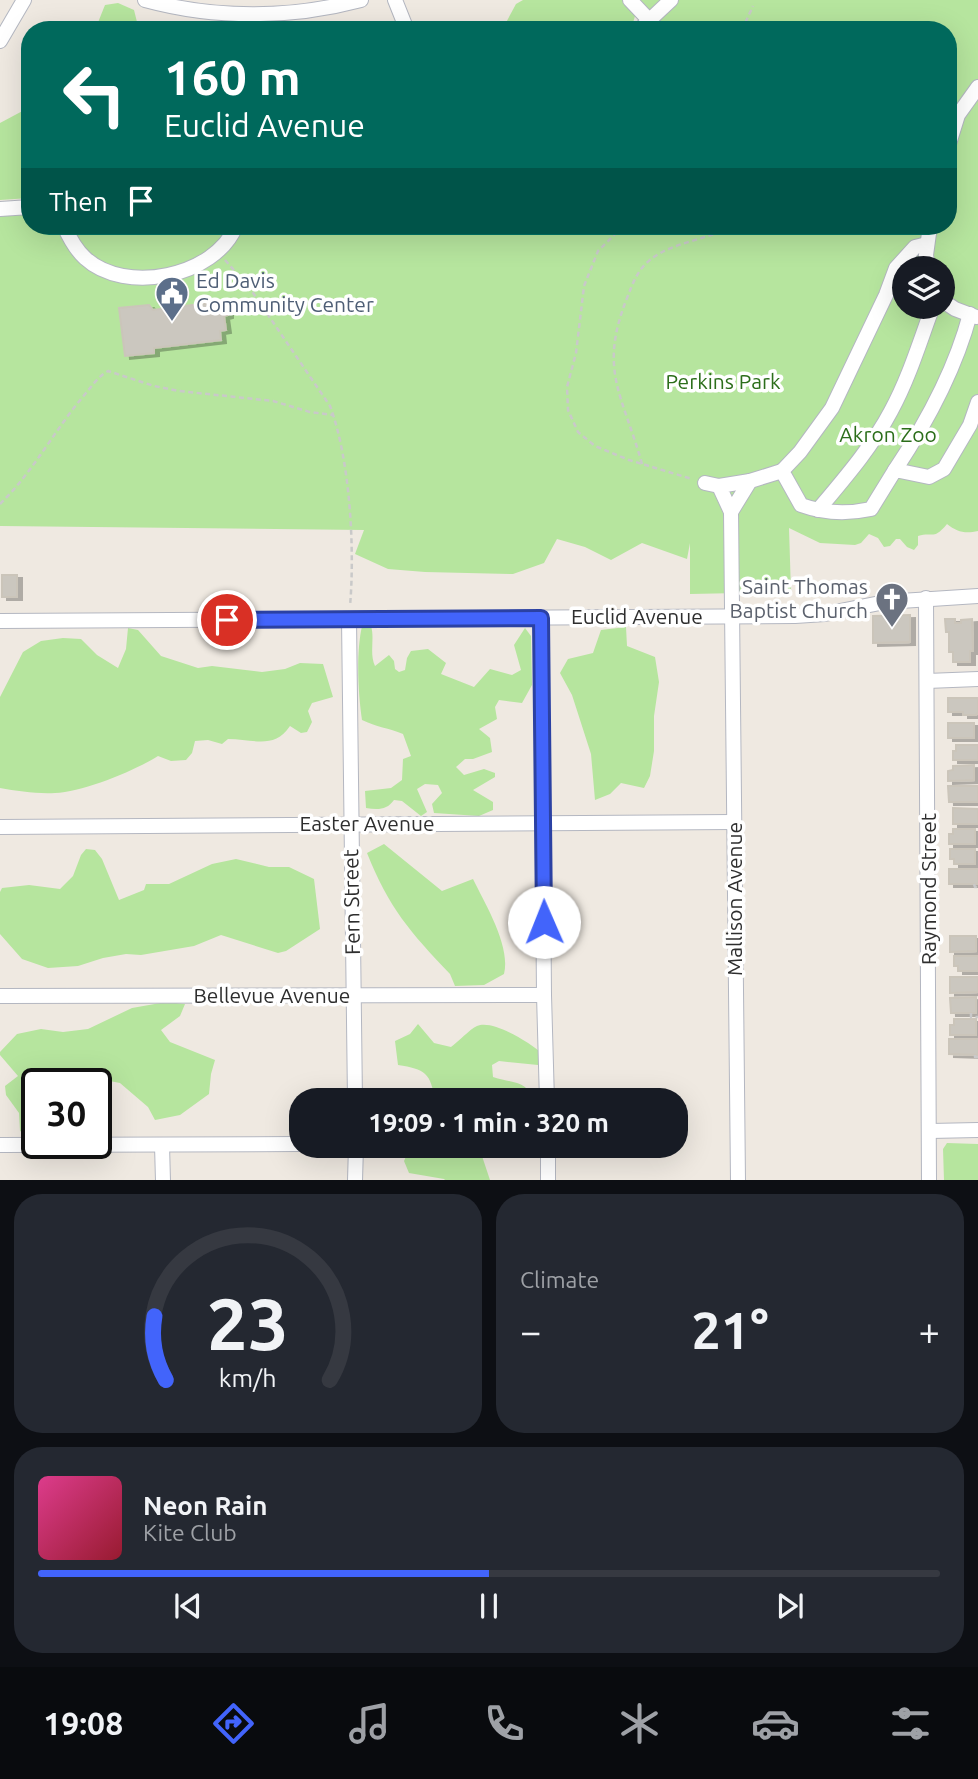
<!DOCTYPE html>
<meta charset="utf-8">
<style>
body{margin:0;font-family:Ubuntu,sans-serif;background:#242831;color:#f1f3f6;height:100vh;display:flex;flex-direction:column;font-size:26px;white-space:nowrap}
*{box-sizing:border-box;margin:0}
p{font-size:23px;color:#9ea1a6}
.icon{flex:none;width:38px;height:38px;fill:none;stroke:currentColor;stroke-width:2;stroke-linecap:round;stroke-linejoin:round}
.map{position:relative;height:1180px;overflow:hidden}
.details{display:flex;flex-direction:column;gap:14px;padding:14px;background:#0d0f14;flex:1}
.details>*{flex:none}
.hud{position:absolute;left:21px;top:21px;width:936px;height:214px;border-radius:28px;box-shadow:0 7px 28px #0002;background:#00695c;color:#fff;overflow:hidden}
.controls{position:absolute;left:892px;top:256px;display:grid;gap:14px}
.controls a{display:grid;place-items:center;width:63px;height:63px;border-radius:50%;background:#171b24;box-shadow:0 7px 28px #0002;font-size:35px}
.speed{position:absolute;left:21px;top:1068px;display:flex;gap:14px;font-size:35px;font-weight:700;text-align:center}
.speed>*{display:grid;place-content:center;width:91px;height:91px;border-radius:50%;background:#171b24;box-shadow:0 7px 28px #0002;line-height:1}
.speed .limit{border:4px solid #111;border-radius:10px;background:#fff;color:#111}
.pin{position:absolute;display:grid;place-items:center;width:60px;height:60px;color:#fff;margin:-30px;border:4px solid #fff;border-radius:50%;box-shadow:0 2px 7px #0007}
.me{position:absolute;width:77px;margin:-38px;rotate:359deg;stroke-linejoin:round;filter:drop-shadow(0 0 5px #0008)}
.turn{display:flex;align-items:center;gap:24px;height:147px;padding:0 28px;font-size:32px}
.turn .icon{width:91px;height:91px;stroke-width:2.5}
.turn b{display:block;font-size:49px;line-height:60px}
.then{display:flex;align-items:center;height:66px;padding:0 28px;background:#0003;gap:14px;font-size:26px}
.big{font-size:52px;font-weight:700;line-height:1.1}
.details .card{flex:1;display:flex;flex-direction:column;justify-content:center;gap:10px;min-width:0;padding:0 24px;border-radius:28px;background:#242831}
.details .dial{align-items:center;gap:0}
.dial svg{height:182px;overflow:visible;fill:none;stroke:#363941;stroke-width:7;stroke-linecap:round;text-anchor:middle}
.dial text{fill:#f1f3f6;stroke:none}
.song{display:flex;align-items:center;gap:21px}
.cover{width:84px;height:84px;border-radius:10px;background:linear-gradient(135deg,hsl(330 70% 55%),hsl(350 70% 35%))}
.played{height:7px;border-radius:4px;background:linear-gradient(90deg,#4264fb 50%,#363941 50%)}
.keys{display:flex;justify-content:space-around;direction:ltr}
.heat{display:flex;justify-content:space-between;align-items:center;font-size:38px;direction:ltr}
.details .tiles{flex:1;display:grid;gap:14px;grid-template-columns:1fr 1fr}
.card:last-child{grid-column:span 2}
.trip{position:absolute;left:289px;top:1088px;width:399px;height:70px;border-radius:28px;background:#171b24;box-shadow:0 7px 28px #0002;font-weight:700;line-height:70px;text-align:center}
.dock{display:flex;height:112px;justify-content:space-around;align-items:center;background:#090b0e;color:#9ea1a6}
.dock .icon{width:49px;height:49px}
.dock .selected{color:#4264fb}
.dock b{font-size:32px;color:#f1f3f6}
.map>svg:first-child{display:block}
.green{fill:#b6e59e;fill-rule:evenodd}
.building{fill:#cbc7bf;stroke:#cbc5ba;stroke-width:2;filter:url(#shadow)}
.lines{fill:none;stroke-linecap:round;stroke-linejoin:round}
.minor-casing{stroke:#b4b7c1;stroke-width:16}
.path{stroke:#c9c9c9;stroke-width:2.5;stroke-dasharray:5 3.5;stroke-linecap:butt}
.minor{stroke:#fff;stroke-width:14}
.route-casing{stroke:#2b41a3;stroke-width:18}
.route{stroke:#4264fb;stroke-width:12}
.labels{text-anchor:middle;stroke-width:7;stroke-linejoin:round;paint-order:stroke}
.service-label{font-size:21px;fill:#4e5e75;stroke:#fff;text-anchor:start}
.park-label{font-size:21px;fill:#2c6e1b;stroke:#fff}
.worship-label{font-size:21px;fill:#5b616d;stroke:#fff;text-anchor:end}
.street-label{font-size:21px;fill:#2e2e2e;stroke:#fff}
</style>
<div class="map">
<svg width="978" height="1181" viewBox="0 0 978 1181">
<defs>
<filter id="shadow"><feDropShadow dx="5" dy="3" stdDeviation="0" flood-color="#0004"/></filter>
</defs>
<rect width="100%" height="100%" fill="#efe9e1"/>
<g class="green">
<polygon points="523,0 624,0 635,16 631,30 502,30 516,4"/>
<path d="M638,0h340v531c-13,3 -21,1 -31,-7 -14,17 -14,7 -29,12v9l-4,5 -7,-3 -7,-8h-4l-6,7 -6,1 -6,-9 -9,-4 -8,9 -6,2 -35,-2 -31,-15 2,64 -101,2v-51l-3,16 -45,-16 -31,17 -26,-13 -28,-8 -13,24 -31,11 -88,-2 -37,-3 -33,-15 9,-24 -364,-4v-317l23,-2 1,12h6v7h918v-196h-285l1,-2zM905,268h38v38h-38z"/>
<polygon points="118,3 134,10 139,30 95,30 105,5"/>
<polygon points="30,107 30,198 0,200 0,123"/>
<path d="M362,626h9c4,13 -2,27 4,40l14,-11 5,6 1,8 4,3 6,-2 2,-12 4,-7 17,-2 18,14 -5,11 33,13 16,-18 22,6 9,-5 -7,-25 11,-17 6,8 1,49 -10,18 -23,-3 -4,7 2,12 -18,10 11,9 2,14 -19,7h-8l-9,8 8,8 20,-6 11,4v4l-22,13 20,12v8l-14,6 -45,-3 -2,-9 10,-11 -4,-8 -13,-1 -8,5 10,23 -6,4 -19,-15 -8,-1c-7,10 -16,10 -28,8l-1,-17 26,-3 11,-8 1,-21 8,-3 -8,-22c-14,-6 -27,-7 -41,-14 -4,-28 -6,-67 0,-94z"/>
<polygon points="626,627 627,646 655,657 659,682 654,716 654,751 650,776 644,788 621,783 610,794 595,800 591,754 572,695 560,673 568,659 593,653 601,630"/>
<path d="M128,628l10,2 23,26 37,12 14,-2 50,6 23,-3 15,-6 23,1 10,33 -21,6 -4,8 4,11 -5,10 -6,1 -11,-7c-16,24 -37,13 -62,13l-6,5 -14,-4 -13,1 -3,12 -6,7 -15,1 -13,-5c-24,15 -75,36 -103,37 -18,1 -38,-2 -55,-5v-91l23,-45 18,-11 22,-3 18,1 16,16 21,13 8,-19z"/>
<path d="M384,844l58,47 31,-12c12,25 38,67 31,95l-20,11 -29,1 -5,-12c-40,-42 -61,-66 -83,-121z"/>
<polygon points="86,849 95,850 102,859 119,900 144,890 146,884 169,884 212,864 236,859 269,867 289,867 314,879 320,929 286,951 278,953 221,935 194,946 141,955 126,954 103,958 78,966 48,968 22,959 0,934 0,892 2,888 29,885 60,889 73,876 81,855"/>
<polygon points="166,1002 185,1004 180,1016 161,1030 170,1042 215,1060 211,1074 209,1094 180,1115 155,1120 148,1107 120,1083 99,1079 90,1083 37,1083 34,1139 20,1131 19,1113 6,1095 5,1086 18,1076 0,1055 0,1052 17,1034 41,1029 63,1032 88,1029 132,1008"/>
<path d="M418,1024l16,19 17,4c7,-5 19,-18 26,-21 16,-7 53,17 65,27l-4,12 -39,-4 -7,4 1,12c21,7 31,2 43,24h-101c-4,-28 -10,-32 -37,-36l-3,-24 15,-7z"/>
<polygon points="947,1143 978,1144 978,1180 944,1180 943,1149"/>
<polygon points="418,1146 487,1146 481,1153 490,1180 445,1180 444,1179 409,1173 404,1161 409,1150"/>
</g>
<g class="building">
<polygon points="217,302 217,307 228,312 228,315 224,316 226,330 220,331 221,340 154,348 154,353 125,356 119,308 149,305 153,310"/>
<rect x="2" y="575" width="15" height="22"/>
<polygon points="910,615 910,642 873,643 873,616"/>
<polygon points="945,619 955,619 955,623 961,623 961,620 972,619 973,651 970,651 970,662 953,662 953,652 949,652 949,632 946,632"/>
<polygon points="948,698 978,698 978,712 976,715 963,715 963,712 948,712"/>
<rect x="948" y="723" width="26" height="15"/>
<polygon points="956,745 978,745 978,760 953,760 953,751 956,751"/>
<polygon points="974,765 974,780 948,781 948,771 953,770 953,766"/>
<polygon points="948,786 978,786 978,802 949,802"/>
<polygon points="953,808 978,809 978,824 953,824"/>
<polygon points="953,829 975,829 975,844 949,844 949,834 953,834"/>
<polygon points="950,849 975,849 975,864 954,864 954,859 950,859"/>
<rect x="949" y="869" width="29" height="15"/>
<polygon points="950,936 976,936 976,951 950,952"/>
<polygon points="954,956 978,956 978,971 958,971 958,966 954,966"/>
<polygon points="950,977 978,977 978,992 950,993"/>
<polygon points="976,997 976,1013 951,1013 950,998"/>
<polygon points="954,1019 976,1019 976,1035 950,1035 950,1025 954,1025"/>
<polygon points="949,1039 978,1039 978,1055 949,1054"/>
</g>
<g class="lines">
<defs>
<g id="minor">
<path d="M145,0c70,19 145,19 216,0"/>
<polyline points="395,0 407,30"/>
<polyline points="630,0 649,20"/>
<polyline points="639,30 671,0"/>
<polyline points="0,41 24,0"/>
<polyline points="948,147 958,115 978,87"/>
<polyline points="0,209 30,207"/>
<path d="M64,226c5,11 11,23 21,32 40,37 130,19 151,-32"/>
<path d="M927,244l-12,3 -19,21 -10,27 -54,113 -32,44 -18,19 19,34c22,8 47,9 70,4l24,-39 34,7 15,-8 26,-44 8,-23"/>
<polyline points="928,268 926,255 930,226"/>
<polyline points="943,301 955,309 976,317"/>
<path d="M895,470c32,-48 60,-99 75,-156"/>
<polyline points="705,483 719,486"/>
<path d="M818,510c26,-31 54,-63 73,-99 18,-33 29,-70 42,-105"/>
<polyline points="731,512 719,486 750,481"/>
<polyline points="926,598 929,1181"/>
<polyline points="541,618 544,995 547,1101"/>
<polyline points="349,619 355,1101"/>
<polyline points="0,621 795,616 825,614 885,602 978,596"/>
<polyline points="927,681 978,679"/>
<polyline points="0,827 734,822"/>
<polyline points="0,996 544,995"/>
<polyline points="930,1131 978,1130"/>
<polyline points="0,1145 301,1144"/>
<polyline points="162,1145 163,1181"/>
<polyline points="548,1146 548,1181"/>
<polyline points="355,1181 356,1146"/>
<polyline points="738,1181 731,512 750,481 782,471"/>
</g>
</defs>
<use href="#minor" class="minor-casing"/>
<g class="path">
<polyline points="742,30 753,6"/>
<polyline points="623,226 598,251 584,286 576,353 567,387 568,410 578,432 595,446 629,460 692,479"/>
<path d="M225,260l24,27 81,119c20,53 25,143 20,200"/>
<path d="M642,464c-19,-69 -44,-93 -15,-166 7,-18 12,-32 30,-43 23,-14 52,-16 75,-29"/>
<path d="M0,504c32,-31 53,-71 81,-105 9,-10 15,-21 27,-28l46,15 25,5 94,10 37,11 23,3"/>
<polyline points="974,884 975,887 978,887"/>
<polyline points="971,1013 971,1017 978,1017"/>
<polyline points="975,1055 975,1057 978,1057"/>
</g>
<use href="#minor" class="minor"/>
</g>
<g class="lines">
<defs>
<polyline id="route" points="227,620 541,618 544,922"/>
</defs>
<use href="#route" class="route-casing"/>
<use href="#route" class="route"/>
</g>
<defs>
<symbol id="civic-pin" viewBox="-11 -11 22 30"><path d="M0 17L-7.5 6A9.5 9.5 0 1 1 7.5 6Z" fill="#5c6f8a" stroke="#fff"/><path d="M-.6-6.5H3V-4.5H.6V-3L4-1V1h2V6H-6V1h2V-1L-.6-3ZM-1.2 2.5V6h2.4V2.5Z" fill="#fff"/></symbol>
<symbol id="church-pin" viewBox="-11 -11 22 30"><path d="M0 17L-7.5 6A9.5 9.5 0 1 1 7.5 6Z" fill="#6b7280" stroke="#fff"/><path d="M-1.2-6h2.4v3.5h3.3v2.4h-3.3V6h-2.4V-.1h-3.3v-2.4h3.3Z" fill="#fff"/></symbol>
</defs>
<g fill-rule="evenodd">
<use href="#civic-pin" x="153" y="274" width="38" height="52"/>
<use href="#church-pin" x="873" y="580" width="38" height="52"/>
</g>
<g class="labels">
<g class="service-label">
<text x="196" y="288">Ed Davis<tspan x="196" dy="24">Community Center</tspan></text>
</g>
<g class="park-label">
<text x="723" y="389">Perkins Park</text>
<text x="888" y="442">Akron Zoo</text>
</g>
<g class="worship-label">
<text x="868" y="594">Saint Thomas<tspan x="868" dy="24">Baptist Church</tspan></text>
</g>
<g class="street-label">
<text x="637" y="624">Euclid Avenue</text>
<text x="367" y="831">Easter Avenue</text>
<text transform="translate(929 889) rotate(-90)" y="7">Raymond Street</text>
<text transform="translate(735 899) rotate(-90)" y="7">Mallison Avenue</text>
<text transform="translate(352 902) rotate(-91)" y="7">Fern Street</text>
<text x="272" y="1003">Bellevue Avenue</text>
</g>
</g>
</svg>
<div class="controls">
<a><svg class="icon" aria-label="layers" viewBox="0 0 24 24"><path d="M12 4l9 5-9 5-9-5zM3 14l9 5 9-5"/></svg></a>
</div>
<div class="speed"><div class="limit">30</div></div>
<div class="pin" style="left:227px;top:620px;background:#d93025"><svg class="icon" aria-label="arrive" viewBox="0 0 24 24"><path d="M6 21V4h12l-3 4 3 4H6"/></svg></div>
<svg class="me" style="left:544px;top:922px" viewBox="-20 -20 40 40"><circle r="19" fill="#fff"/><path d="M0-13L10 11 0 6-10 11z" fill="#4264fb"/></svg>
<div class="trip">19:09 · 1 min · 320 m</div>
<div class="hud">
<div class="turn"><svg class="icon" aria-label="left" viewBox="0 0 24 24"><path d="M17 20v-9H6M10 6l-5 5 5 5"/></svg><div><b>160 m</b>Euclid Avenue</div></div>
<div class="then">Then<svg class="icon" aria-label="arrive" viewBox="0 0 24 24"><path d="M6 21V4h12l-3 4 3 4H6"/></svg></div>
</div>
</div>
<section class="details">
<div class="tiles">
<div class="card dial"><svg viewBox="0 0 100 80">
<path d="M14 69A42 42 0 1 1 86 69"/>
<path d="M14 69A42 42 0 0 1 9 41" stroke="#4264fb"/>
<text x="50" y="56" font-size="32" font-weight="700">23</text>
<text x="50" y="72" font-size="11">km/h</text>
</svg></div>
<div class="card"><p>Climate</p>
<div class="heat"><a>−</a><b class="big">21°</b><a>+</a></div>
</div>
<div class="card">
<div class="song"><i class="cover"></i><div><b>Neon Rain</b><p>Kite Club</p></div></div>
<div class="played"></div>
<div class="keys"><svg class="icon" aria-label="previous" viewBox="0 0 24 24"><path d="M18 5L8 12l10 7zM5 5v14"/></svg><svg class="icon" aria-label="pause" viewBox="0 0 24 24"><path d="M8 5v14M16 5v14"/></svg><svg class="icon" aria-label="next" viewBox="0 0 24 24"><path d="M6 5l10 7-10 7zM19 5v14"/></svg></div>
</div>
</div>
</section>
<nav class="dock">
<b>19:08</b>
<svg class="icon selected" aria-label="directions" viewBox="0 0 24 24"><path d="M12 3l9 9-9 9-9-9zM9 14v-3h6M13 9l2 2-2 2"/></svg>
<svg class="icon" aria-label="music" viewBox="0 0 24 24"><path d="M9 18V5l10-2v13"/><circle cx="6" cy="18" r="3"/><circle cx="16" cy="16" r="3"/></svg>
<svg class="icon" aria-label="phone" viewBox="0 0 24 24"><path d="M5 4h4l2 5-3 2q2 4 5 5l2-3 5 2v4C11 20 4 13 5 4z"/></svg>
<svg class="icon" aria-label="climate" viewBox="0 0 24 24"><path d="M12 3v18M4 7l16 10M4 17L20 7"/></svg>
<svg class="icon" aria-label="car" viewBox="0 0 24 24"><path d="M5 17H2v-5l4-1 3-4h7l3 4 3 1v5h-3M9 17h6M6 11h13"/><circle cx="7" cy="17" r="2"/><circle cx="17" cy="17" r="2"/></svg>
<svg class="icon" aria-label="filters" viewBox="0 0 24 24"><path d="M4 7h16M4 17h16"/><circle cx="9" cy="7" r="2"/><circle cx="15" cy="17" r="2"/></svg>
</nav>
